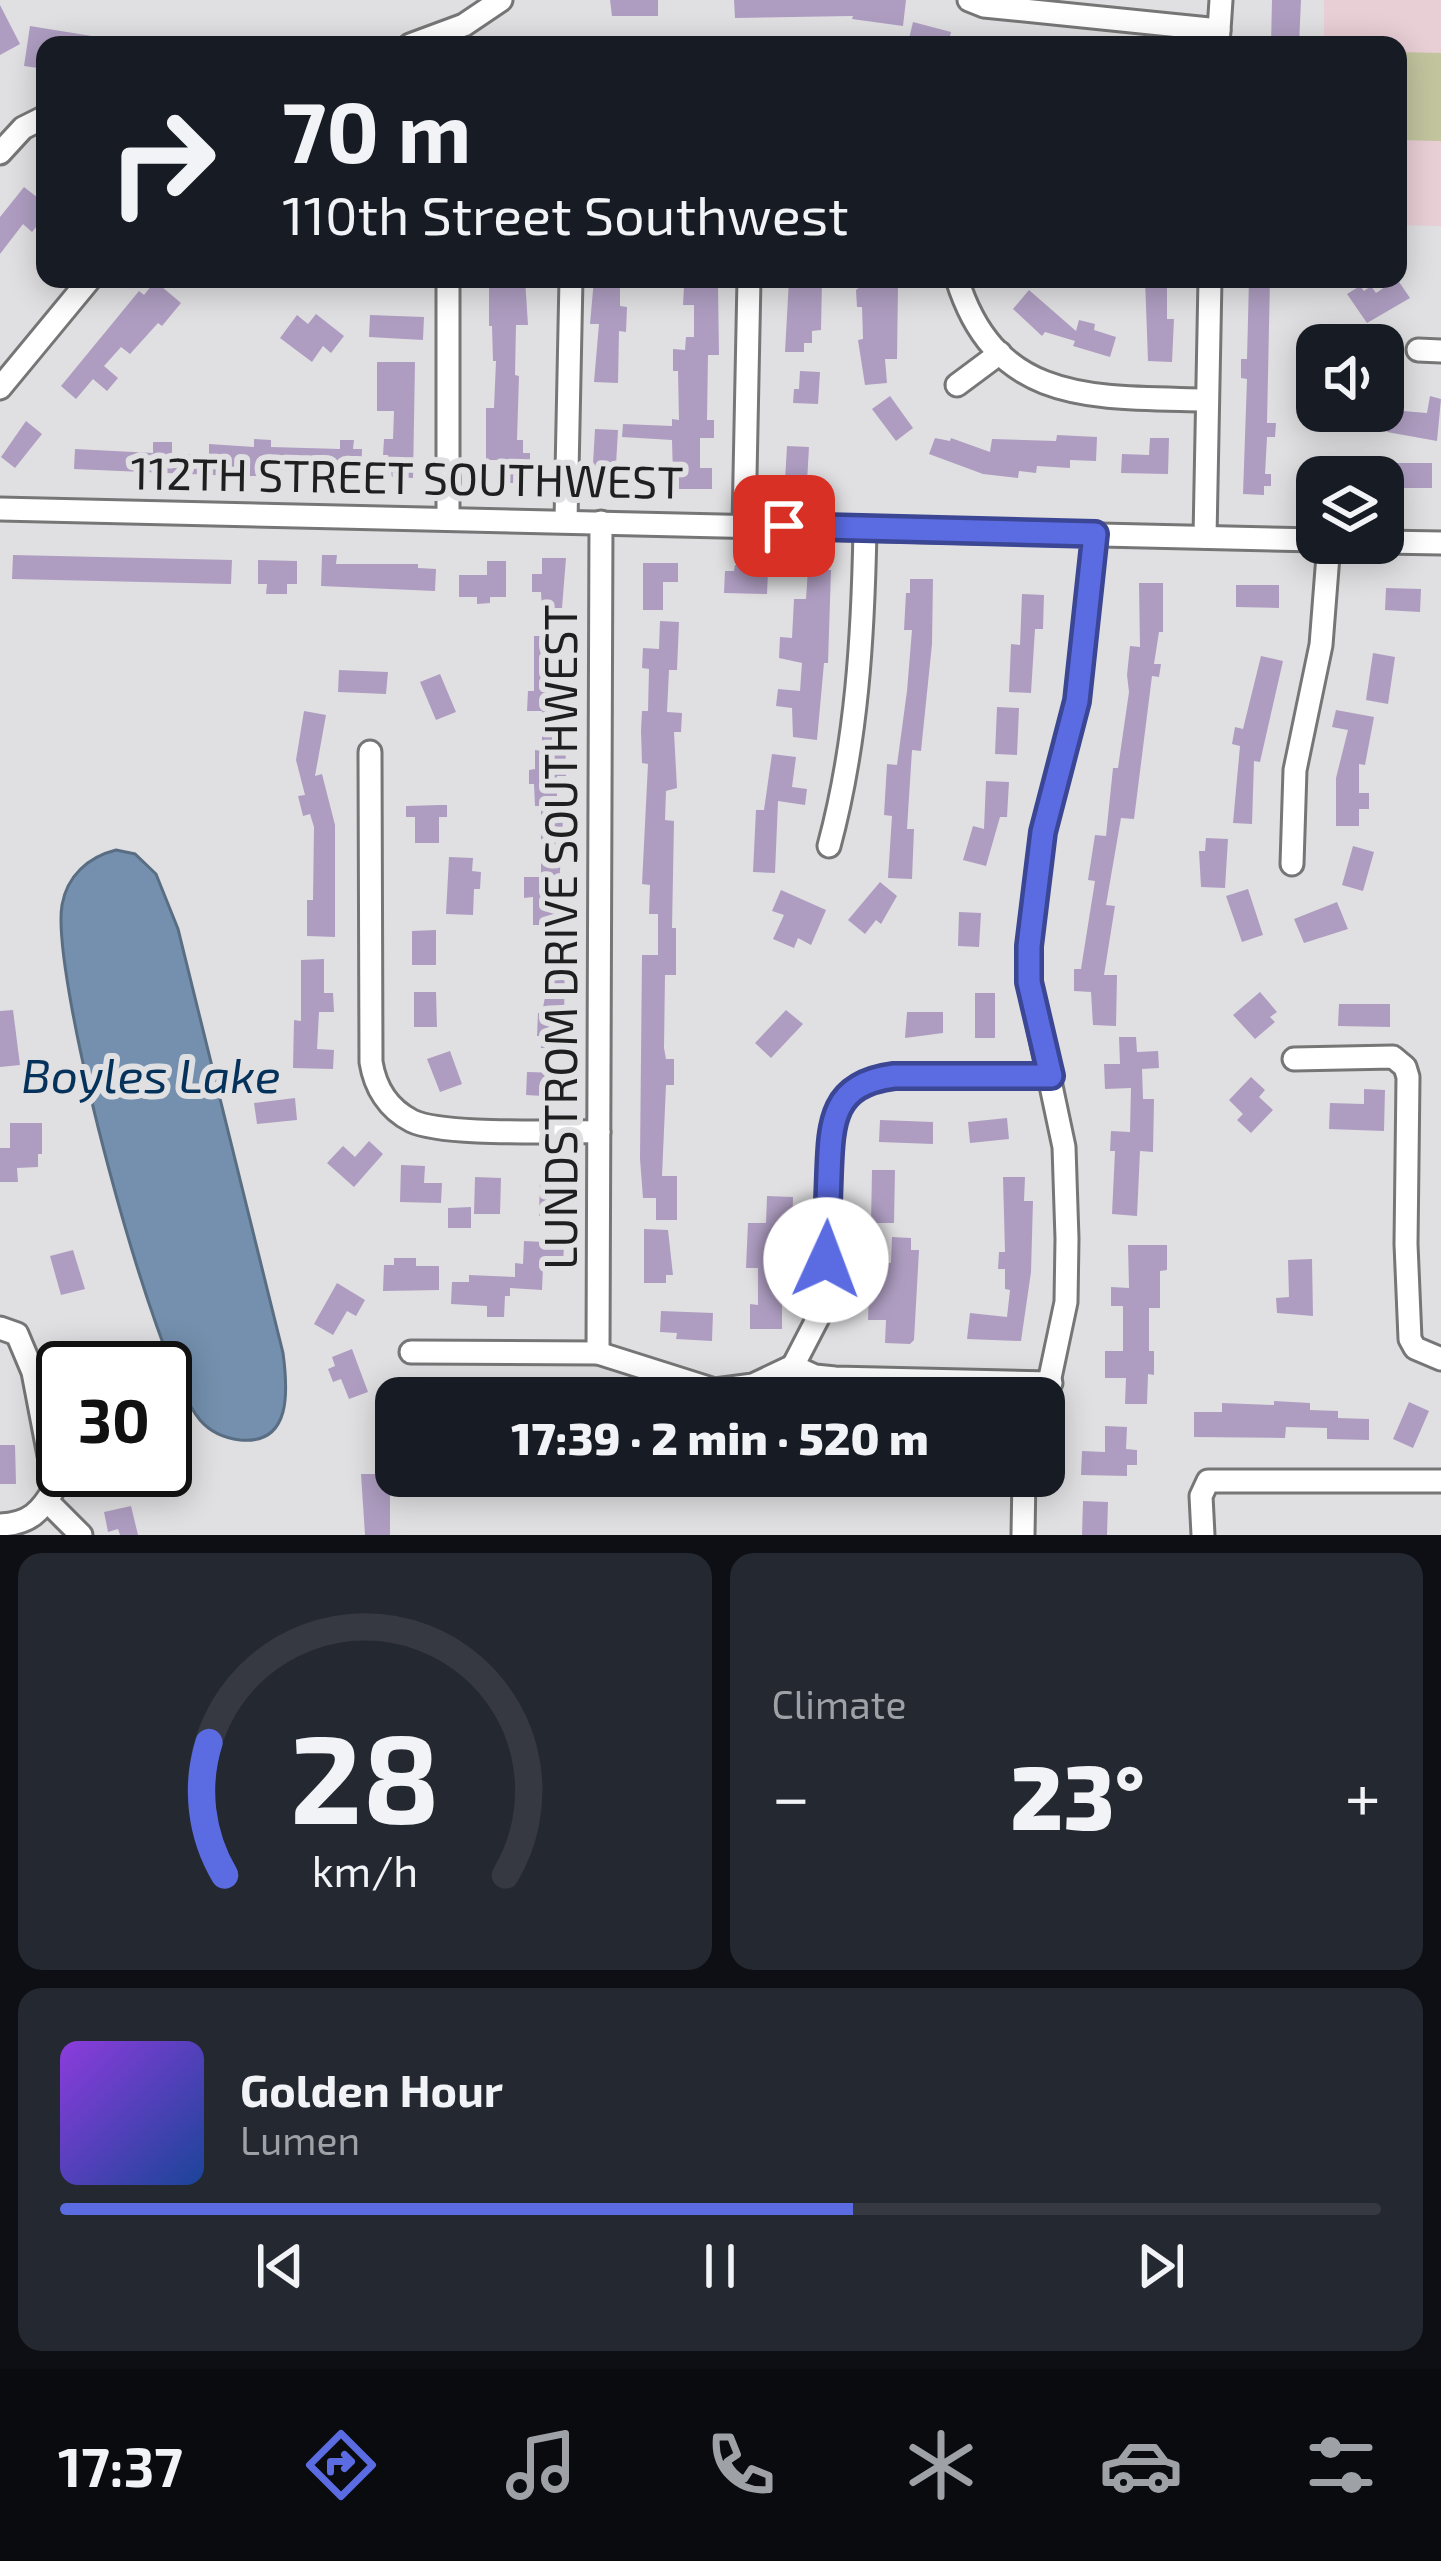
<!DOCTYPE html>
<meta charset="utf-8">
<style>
body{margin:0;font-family:"Exo 2",sans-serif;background:#242831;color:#f1f3f6;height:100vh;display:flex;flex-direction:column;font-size:45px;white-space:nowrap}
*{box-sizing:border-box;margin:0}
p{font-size:39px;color:#9ea1a6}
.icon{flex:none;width:66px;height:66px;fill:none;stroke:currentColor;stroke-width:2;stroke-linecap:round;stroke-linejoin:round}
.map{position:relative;height:1535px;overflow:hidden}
.side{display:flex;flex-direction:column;gap:18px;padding:18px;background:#0d0f14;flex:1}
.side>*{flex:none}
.top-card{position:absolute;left:36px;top:36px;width:1371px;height:252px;border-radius:24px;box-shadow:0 6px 30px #0003;background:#171b24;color:#f1f3f6;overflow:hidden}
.fabs{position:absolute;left:1296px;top:324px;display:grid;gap:24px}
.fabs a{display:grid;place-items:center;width:108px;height:108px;border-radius:24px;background:#171b24;box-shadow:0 6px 30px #0003;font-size:60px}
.speed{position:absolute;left:36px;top:1341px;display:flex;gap:24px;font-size:60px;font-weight:700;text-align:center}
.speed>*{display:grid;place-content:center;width:156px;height:156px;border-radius:50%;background:#171b24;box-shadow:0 6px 30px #0003;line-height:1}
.speed .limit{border:6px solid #111;border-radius:18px;background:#fff;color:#111}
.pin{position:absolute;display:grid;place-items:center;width:102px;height:102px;color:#fff;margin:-51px;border-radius:24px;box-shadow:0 6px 18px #0006}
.me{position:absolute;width:132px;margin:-66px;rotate:2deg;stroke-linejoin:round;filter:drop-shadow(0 0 9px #0008)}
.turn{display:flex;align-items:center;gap:42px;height:252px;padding:0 48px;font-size:54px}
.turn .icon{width:156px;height:156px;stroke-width:2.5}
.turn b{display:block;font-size:84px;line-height:102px}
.big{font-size:90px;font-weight:800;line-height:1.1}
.side .card{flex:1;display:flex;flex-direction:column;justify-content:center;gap:18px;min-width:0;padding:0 42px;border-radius:24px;background:#242831}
.side .dial{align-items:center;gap:0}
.dial svg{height:312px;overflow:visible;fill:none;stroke:#363941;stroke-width:7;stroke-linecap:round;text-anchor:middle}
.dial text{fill:#f1f3f6;stroke:none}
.song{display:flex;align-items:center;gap:36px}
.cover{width:144px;height:144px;border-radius:18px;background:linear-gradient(135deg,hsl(270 70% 55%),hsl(220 70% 35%))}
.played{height:12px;border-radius:6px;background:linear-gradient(90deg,#5b6ce3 60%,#363941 60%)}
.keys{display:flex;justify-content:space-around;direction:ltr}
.heat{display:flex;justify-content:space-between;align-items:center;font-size:66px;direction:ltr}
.side .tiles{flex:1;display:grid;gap:18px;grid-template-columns:1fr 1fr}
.card:last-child{grid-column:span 2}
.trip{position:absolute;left:375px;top:1377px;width:690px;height:120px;border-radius:24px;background:#171b24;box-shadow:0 6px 30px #0003;font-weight:800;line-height:120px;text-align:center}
.tabs{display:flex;height:192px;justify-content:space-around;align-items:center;background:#090b0e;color:#9ea1a6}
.tabs .icon{width:84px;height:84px}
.tabs .active{color:#5b6ce3}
.tabs b{font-size:54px;color:#f1f3f6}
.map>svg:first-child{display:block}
.education{fill:#e8ced5}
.green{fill:#c2c49e}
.water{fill:#7490ae;stroke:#5a6e83;stroke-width:3}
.building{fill:#ae9dc1}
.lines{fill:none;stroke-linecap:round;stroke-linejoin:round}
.minor-casing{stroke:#767677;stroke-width:27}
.minor{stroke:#fff;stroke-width:21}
.route-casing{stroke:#3b4694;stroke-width:30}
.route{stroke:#5b6ce3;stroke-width:21}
.labels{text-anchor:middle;stroke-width:12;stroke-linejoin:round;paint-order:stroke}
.street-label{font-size:45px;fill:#1f1f20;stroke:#e0e0e2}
.water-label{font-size:48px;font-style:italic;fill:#04325a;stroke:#e0e0e2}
</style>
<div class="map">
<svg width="1441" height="1535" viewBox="0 0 1441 1535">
<rect width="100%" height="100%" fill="#e0e0e2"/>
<polygon class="education" points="1324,0 1441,0 1441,226 1398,225 1398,45 1324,45"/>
<polygon class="green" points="1398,52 1441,53 1441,141 1398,140"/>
<path class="water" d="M116,850l19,4 21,20 22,55 105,424c5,37 9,92 -43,87 -16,-2 -29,-7 -40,-20 -47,-55 -150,-443 -138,-515 5,-29 26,-48 54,-55z"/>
<g class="building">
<polygon points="610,0 658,0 658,16 612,16"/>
<polygon points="734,0 906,0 903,26 852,19 853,16 735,18"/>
<polygon points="1272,0 1301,0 1299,45 1271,45"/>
<polygon points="0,5 20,44 0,55"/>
<polygon points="913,22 951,32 948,45 908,43"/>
<polygon points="30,26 104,38 103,45 45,45 45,69 24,66"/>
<polygon points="24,187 42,201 36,208 45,216 32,232 23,224 0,254 0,217"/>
<polygon points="489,279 525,279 528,325 516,325 515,375 519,376 517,440 523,440 523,453 530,453 530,472 523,472 523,483 502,483 502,460 486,460 486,408 494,408 496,361 493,361 492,326 489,326"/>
<polygon points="594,279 620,279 620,306 627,307 626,332 619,331 618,383 594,382 599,324 590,324"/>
<polygon points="789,279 822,279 821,330 812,331 812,343 804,343 804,352 785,352"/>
<polygon points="1145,279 1167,279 1167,319 1174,319 1172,362 1148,361"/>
<polygon points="1249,279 1270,279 1267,423 1276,423 1275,437 1267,437 1265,474 1271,474 1271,486 1264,486 1264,495 1243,494 1247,379 1241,378 1241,359 1247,359"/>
<polygon points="1397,279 1410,298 1367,323 1347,294 1360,286 1364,291 1371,286 1376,293"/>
<polygon points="155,281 181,303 162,326 158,323 130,354 121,347 104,366 118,378 107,391 93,379 76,399 61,386 139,291 144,295"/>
<polygon points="898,285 897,359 885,359 887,383 865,385 858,340 863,339 862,307 857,307 856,290 860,287"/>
<polygon points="684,286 718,286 719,355 708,355 707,420 714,420 714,438 700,438 700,468 712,468 712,489 679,489 679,477 673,477 672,440 622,437 623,424 672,426 672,419 679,420 678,371 673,371 673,349 685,350 686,337 694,337 694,305 683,305"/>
<polygon points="1029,290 1076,331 1079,320 1095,324 1094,330 1116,337 1110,357 1073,346 1075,341 1045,332 1042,336 1013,309"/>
<polygon points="316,314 344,336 331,353 323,346 312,362 280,338 297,315 308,324"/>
<polygon points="370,315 424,317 423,340 369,337"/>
<polygon points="377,362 415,362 413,478 392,477 388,455 383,455 384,439 393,439 394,411 377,411"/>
<polygon points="800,371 820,372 818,404 793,403 794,389 799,389"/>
<polygon points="890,396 913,428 896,441 872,409"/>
<polygon points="1430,396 1441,399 1437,441 1387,432 1391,410 1427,413"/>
<polygon points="26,421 42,434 15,468 1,457"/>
<polygon points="595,429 618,430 615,483 592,481"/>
<polygon points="1057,435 1097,437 1096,461 1070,460 1070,468 1037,466 1036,473 1019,471 1018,478 983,474 929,454 935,438 950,441 951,438 990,452 992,439 1056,441"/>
<polygon points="1150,438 1169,438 1168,474 1121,473 1122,454 1149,455"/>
<polygon points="254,439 271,440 271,447 340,449 340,440 354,440 353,449 362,449 361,479 341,479 342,474 326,471 280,470 265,472 265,476 235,476 74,469 75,449 153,453 153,442 172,442 172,454 209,455 209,444 254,447"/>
<polygon points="787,446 809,447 807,482 785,481"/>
<polygon points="1382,463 1432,463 1432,488 1383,488"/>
<polygon points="13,555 232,560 231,584 12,579"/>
<polygon points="322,555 337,555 336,564 418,564 418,568 436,569 435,591 321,586"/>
<polygon points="542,558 566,558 562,608 542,608 541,592 532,592 532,574 542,574"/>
<polygon points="258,560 297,561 297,584 287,584 287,594 266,594 267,584 258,584"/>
<polygon points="487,561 506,561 506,597 490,597 490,603 477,604 477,597 459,597 459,575 487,575"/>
<polygon points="643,563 678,563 678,582 663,582 663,610 643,610"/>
<polygon points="735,565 750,566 750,572 768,572 767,594 724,593 725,571 734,571"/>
<polygon points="808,569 831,570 828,663 824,663 817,740 793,737 792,708 776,706 778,689 800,691 802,663 779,658 780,637 792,638 794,599 806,599"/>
<polygon points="910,579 933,579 932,644 921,751 912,750 907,829 914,829 912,879 888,878 892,816 884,815 887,764 897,765 907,691 912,630 904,630 906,593 910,593"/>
<polygon points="1139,583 1163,583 1163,632 1159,632 1154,664 1161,664 1159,677 1152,676 1134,819 1121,818 1106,905 1115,906 1104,975 1117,975 1116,1026 1093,1025 1091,992 1074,991 1074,969 1081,969 1095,881 1088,880 1095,835 1106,836 1113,768 1118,768 1129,692 1127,675 1130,646 1140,647"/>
<polygon points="1236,585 1279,585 1279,608 1236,607"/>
<polygon points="1386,588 1421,589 1420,612 1385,610"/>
<polygon points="1022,594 1044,595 1043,629 1035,629 1031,693 1009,692 1011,644 1020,645"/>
<polygon points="660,621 679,622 677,670 669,670 667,712 682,713 681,732 674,732 677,788 666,791 665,820 674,821 672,928 676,928 676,975 665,975 664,1048 666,1059 674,1059 674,1085 666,1085 662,1176 677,1176 677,1220 656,1220 656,1198 643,1198 640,1159 642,955 658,955 658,914 649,914 650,885 642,884 648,764 642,763 641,731 642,711 648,711 649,669 642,668 643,648 659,649"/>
<polygon points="534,636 557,636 557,664 564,664 566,776 557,776 557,819 563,819 558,905 565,905 564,1048 541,1048 542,1036 537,1036 538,1013 542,1013 545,997 544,925 533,925 533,897 524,898 524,877 541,877 541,806 535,806 534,784 529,784 529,770 535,769 535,750 542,751 542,711 527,711 528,691 534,691"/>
<polygon points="1373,653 1395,657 1388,704 1366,700"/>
<polygon points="1261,656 1283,661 1260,762 1254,761 1252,824 1233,823 1240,746 1232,744 1235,727 1243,729"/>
<polygon points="339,670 388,672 386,694 338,692"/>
<polygon points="440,674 456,712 436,720 420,682"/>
<polygon points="997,707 1019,708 1017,755 995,754"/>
<polygon points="1336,710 1374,717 1365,765 1359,764 1359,793 1369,793 1369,809 1359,809 1359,826 1336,826 1336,778 1348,730 1332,727"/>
<polygon points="304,711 326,715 315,776 322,774 335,825 335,937 307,936 307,900 313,900 314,827 310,814 303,816 298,796 305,795 296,760"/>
<polygon points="772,754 796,757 792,787 807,789 805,805 778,801 775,873 753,872 756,810 764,810"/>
<polygon points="986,781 1009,782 1007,817 1000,817 986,866 963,860 973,826 984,829"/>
<polygon points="439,805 447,805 447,817 439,817 439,843 415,843 415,817 406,817 406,806"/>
<polygon points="1206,838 1228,839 1225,888 1201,887 1199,851 1205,851"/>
<polygon points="1353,846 1374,852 1363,891 1342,885"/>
<polygon points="449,857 473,858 472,871 481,872 480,889 474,889 473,915 446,914"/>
<polygon points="880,882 897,896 881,924 876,920 865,934 848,920"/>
<polygon points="1248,889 1263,935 1242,942 1226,896"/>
<polygon points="781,890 826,910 811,945 798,938 794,948 773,939 784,915 772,911"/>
<polygon points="1337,902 1348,929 1304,943 1294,919"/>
<polygon points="959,912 981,913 979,947 958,946"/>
<polygon points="436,930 436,965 412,965 412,931"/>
<polygon points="324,959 324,993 333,993 334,1012 319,1012 317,1049 334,1050 333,1069 293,1068 294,1020 301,1021 301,960"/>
<polygon points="414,992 436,992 437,1027 414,1027"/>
<polygon points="1260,992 1277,1012 1270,1017 1275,1022 1255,1039 1233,1015"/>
<rect x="975" y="993" width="20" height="45"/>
<polygon points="1339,1004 1390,1004 1390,1027 1338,1026"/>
<polygon points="13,1010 20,1065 0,1067 0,1011"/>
<polygon points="786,1010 803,1024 771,1058 755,1043"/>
<polygon points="907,1012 943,1012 943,1033 905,1038"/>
<polygon points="1119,1037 1136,1037 1137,1052 1158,1051 1159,1068 1142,1069 1143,1099 1154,1099 1153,1152 1140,1151 1137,1216 1112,1214 1115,1151 1110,1151 1111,1131 1130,1132 1131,1088 1105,1089 1104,1064 1120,1064"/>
<polygon points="450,1051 462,1084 440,1092 427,1059"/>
<polygon points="527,1072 562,1073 561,1097 526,1095"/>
<polygon points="1251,1077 1265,1090 1259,1097 1273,1110 1251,1133 1237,1120 1243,1114 1229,1100"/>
<polygon points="1364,1089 1385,1090 1384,1131 1329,1129 1330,1103 1364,1104"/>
<polygon points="295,1098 297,1120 257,1124 254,1103"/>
<polygon points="1007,1118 1009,1139 970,1143 968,1122"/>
<polygon points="880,1120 933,1122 933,1144 879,1142"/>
<polygon points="10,1123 42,1123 42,1154 38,1154 38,1167 17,1168 18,1182 0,1182 0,1148 10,1148"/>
<polygon points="369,1141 383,1154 354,1187 327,1163 343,1146 355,1157"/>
<polygon points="401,1165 425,1166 424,1183 442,1183 441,1203 400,1202"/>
<polygon points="872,1170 895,1170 894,1223 871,1223"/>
<polygon points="475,1177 501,1178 500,1214 474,1214"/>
<polygon points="540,1177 564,1177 564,1217 539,1216"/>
<polygon points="1003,1177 1025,1177 1024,1201 1033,1201 1031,1272 1021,1341 967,1339 970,1313 1007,1317 1010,1290 1005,1289 1005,1269 998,1269 999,1252 1005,1252"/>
<polygon points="767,1196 793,1197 792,1237 775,1237 773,1285 782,1285 782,1329 750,1329 750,1304 758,1305 758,1268 746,1268 748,1223 766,1223"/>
<polygon points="471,1207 471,1228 448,1228 448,1208"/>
<polygon points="644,1229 668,1230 673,1275 666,1275 666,1283 644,1283"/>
<polygon points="892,1237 911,1238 911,1250 919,1250 914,1340 910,1344 885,1343 886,1320 868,1320 870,1262 891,1263"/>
<polygon points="524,1241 564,1243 563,1268 543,1267 542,1290 510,1288 510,1296 505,1296 504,1317 487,1317 487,1306 451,1304 452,1282 469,1282 469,1275 515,1277 515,1263 523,1264"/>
<polygon points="1128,1245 1167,1245 1167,1270 1160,1271 1160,1308 1149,1308 1149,1351 1154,1351 1154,1375 1148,1374 1147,1404 1125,1404 1126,1378 1105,1378 1105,1351 1123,1351 1123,1306 1111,1306 1111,1287 1129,1288"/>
<polygon points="73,1250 85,1289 61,1295 50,1256"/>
<polygon points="394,1258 416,1258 416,1266 439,1266 439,1290 383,1291 384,1265 394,1265"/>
<polygon points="1312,1259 1313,1316 1277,1313 1276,1298 1289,1297 1288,1260"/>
<polygon points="337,1283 365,1300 356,1316 347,1311 333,1335 314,1324"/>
<polygon points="661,1311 713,1313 712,1341 676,1339 677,1333 660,1332"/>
<polygon points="352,1349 368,1392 349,1399 341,1379 333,1382 328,1369 335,1366 332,1357"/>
<polygon points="1274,1401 1310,1403 1310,1410 1338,1411 1338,1418 1369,1419 1369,1440 1327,1439 1327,1428 1286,1427 1285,1438 1194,1437 1194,1412 1222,1412 1222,1403 1274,1405"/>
<polygon points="1409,1402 1429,1411 1413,1448 1393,1439"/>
<polygon points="1105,1426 1127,1427 1126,1449 1137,1450 1137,1465 1127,1465 1127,1476 1081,1475 1082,1451 1105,1452"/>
<polygon points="0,1445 15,1445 16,1484 0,1484"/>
<polygon points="90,1470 125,1470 130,1481 100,1494"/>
<polygon points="361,1474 390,1474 390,1535 365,1535"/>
<polygon points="1083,1501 1108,1502 1107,1535 1082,1535"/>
<polygon points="131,1506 138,1535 120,1535 118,1529 108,1532 104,1512"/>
</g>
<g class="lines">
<defs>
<g id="minor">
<polyline points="969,0 984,6 1219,30"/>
<polyline points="410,45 464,25 501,0"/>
<polyline points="1218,45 1221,0"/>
<polyline points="0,153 23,128 45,117"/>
<path d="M957,279c39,127 139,118 249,121"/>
<polyline points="1418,350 1441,351"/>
<polyline points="957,385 1000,353"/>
<polyline points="0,388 90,279"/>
<polyline points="0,509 1317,540"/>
<polyline points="448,518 448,279"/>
<polyline points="566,521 571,279"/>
<polyline points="744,525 749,279"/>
<polyline points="1205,537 1210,279"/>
<polyline points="1383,542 1441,543"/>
<path d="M370,752l1,310c4,25 17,47 41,59 31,15 146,10 187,11"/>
<path d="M829,846c28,-104 34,-210 36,-317"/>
<polyline points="1292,864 1295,770 1321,645 1329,543"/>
<polyline points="1294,1059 1393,1057 1405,1067 1408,1077 1406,1244 1410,1339 1415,1348 1441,1359"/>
<path d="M0,1328l17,6 16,38 22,115c-14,25 -26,37 -55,38"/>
<polyline points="411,1352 598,1353 715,1390 753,1385 793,1366 815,1376 835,1378 1051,1383"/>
<polyline points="598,1353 601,522"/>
<path d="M793,1366l28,-54 10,-180c7,-36 29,-51 63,-56h157"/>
<polyline points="1044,1406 1066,1302 1067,1239 1064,1147 1029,982 1029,946 1043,832 1077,701 1095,534"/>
<polyline points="47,1501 81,1535"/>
<polyline points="1023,1535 1024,1476"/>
<polyline points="1203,1535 1201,1496 1208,1481 1441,1481"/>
</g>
</defs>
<use href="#minor" class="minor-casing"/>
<use href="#minor" class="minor"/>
</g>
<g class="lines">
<defs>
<path id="route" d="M784,526l311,8 -18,167 -34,131 -14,114v36l22,94h-157c-62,8 -63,45 -65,98 -1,29 -2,57 -3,86"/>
</defs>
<use href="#route" class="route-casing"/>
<use href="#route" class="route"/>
</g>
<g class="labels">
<g class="street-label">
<text transform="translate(407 478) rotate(1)" y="16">112TH STREET SOUTHWEST</text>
<text transform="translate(561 937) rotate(-90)" y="16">LUNDSTROM DRIVE SOUTHWEST</text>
</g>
<g class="water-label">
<text x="151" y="1093">Boyles Lake</text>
</g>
</g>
</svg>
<div class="fabs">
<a><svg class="icon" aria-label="sound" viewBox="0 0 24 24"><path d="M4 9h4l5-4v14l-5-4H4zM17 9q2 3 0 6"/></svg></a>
<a><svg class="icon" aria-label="layers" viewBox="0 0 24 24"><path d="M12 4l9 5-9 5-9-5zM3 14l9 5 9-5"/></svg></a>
</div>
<div class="speed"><div class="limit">30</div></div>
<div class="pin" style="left:784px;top:526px;background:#d93025"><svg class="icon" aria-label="arrive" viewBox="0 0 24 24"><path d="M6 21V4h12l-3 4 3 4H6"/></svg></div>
<svg class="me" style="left:826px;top:1260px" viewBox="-20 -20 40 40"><circle r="19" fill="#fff"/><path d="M0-13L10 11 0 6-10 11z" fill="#5b6ce3"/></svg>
<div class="trip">17:39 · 2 min · 520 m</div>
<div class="top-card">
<div class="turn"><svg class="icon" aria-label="right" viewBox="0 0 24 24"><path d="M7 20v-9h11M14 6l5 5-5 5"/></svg><div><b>70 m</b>110th Street Southwest</div></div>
</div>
</div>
<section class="side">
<div class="tiles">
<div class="card dial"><svg viewBox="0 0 100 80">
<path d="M14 69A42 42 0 1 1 86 69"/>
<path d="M14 69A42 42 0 0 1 10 35" stroke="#5b6ce3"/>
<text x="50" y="56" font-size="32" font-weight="700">28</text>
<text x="50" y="72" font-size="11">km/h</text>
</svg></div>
<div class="card"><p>Climate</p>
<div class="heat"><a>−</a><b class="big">23°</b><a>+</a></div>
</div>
<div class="card">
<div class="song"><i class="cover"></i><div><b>Golden Hour</b><p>Lumen</p></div></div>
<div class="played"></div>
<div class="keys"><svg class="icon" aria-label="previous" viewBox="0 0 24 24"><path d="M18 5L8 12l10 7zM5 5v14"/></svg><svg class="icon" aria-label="pause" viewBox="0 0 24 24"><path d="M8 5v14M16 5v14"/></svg><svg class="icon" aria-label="next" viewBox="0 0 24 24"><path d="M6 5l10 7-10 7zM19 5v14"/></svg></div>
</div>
</div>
</section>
<nav class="tabs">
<b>17:37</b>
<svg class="icon active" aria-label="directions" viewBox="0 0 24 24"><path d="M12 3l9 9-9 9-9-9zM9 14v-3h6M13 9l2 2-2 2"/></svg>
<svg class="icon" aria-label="music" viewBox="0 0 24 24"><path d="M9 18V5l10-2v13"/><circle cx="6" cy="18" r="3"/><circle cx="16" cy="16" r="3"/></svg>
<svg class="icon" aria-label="phone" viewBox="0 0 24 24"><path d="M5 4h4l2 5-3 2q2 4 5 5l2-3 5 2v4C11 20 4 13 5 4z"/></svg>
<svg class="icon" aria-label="climate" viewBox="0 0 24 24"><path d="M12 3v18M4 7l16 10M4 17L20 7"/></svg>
<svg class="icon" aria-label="car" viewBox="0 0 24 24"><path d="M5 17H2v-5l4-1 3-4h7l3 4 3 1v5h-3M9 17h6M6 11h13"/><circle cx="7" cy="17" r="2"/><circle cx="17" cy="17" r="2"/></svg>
<svg class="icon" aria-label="filters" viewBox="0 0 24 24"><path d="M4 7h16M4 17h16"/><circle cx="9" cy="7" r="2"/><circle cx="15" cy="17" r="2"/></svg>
</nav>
